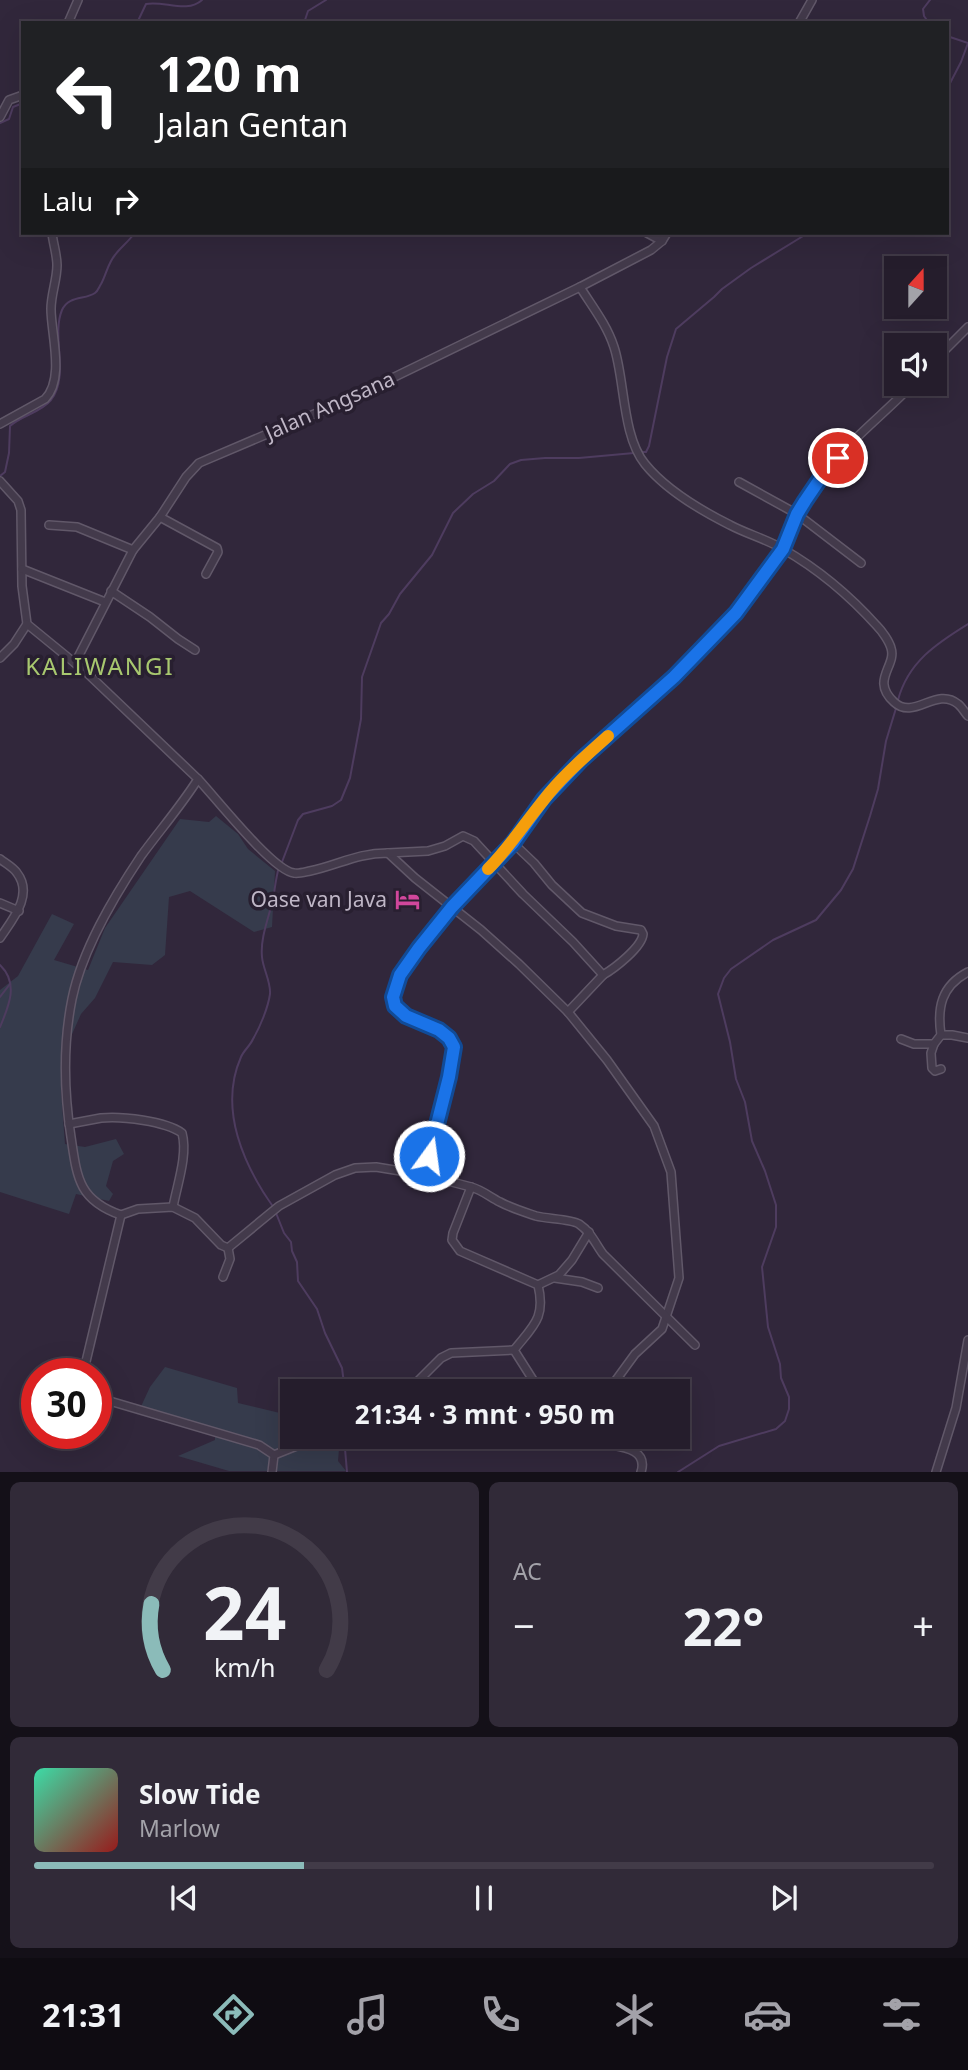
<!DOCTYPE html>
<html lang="id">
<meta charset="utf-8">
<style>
body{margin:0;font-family:"Noto Sans",sans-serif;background:#312a38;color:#f1f3f6;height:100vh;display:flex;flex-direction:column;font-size:26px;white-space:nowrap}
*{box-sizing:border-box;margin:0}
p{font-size:23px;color:#a3a2a9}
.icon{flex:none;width:38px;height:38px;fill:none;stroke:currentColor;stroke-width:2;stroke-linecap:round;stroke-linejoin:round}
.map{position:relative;height:1472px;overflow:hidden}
.drawer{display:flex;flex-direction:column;gap:10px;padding:10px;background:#141018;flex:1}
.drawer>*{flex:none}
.banner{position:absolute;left:21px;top:21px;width:928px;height:214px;border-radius:0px;box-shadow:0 7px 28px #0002,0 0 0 2px #423b48;background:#202124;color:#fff;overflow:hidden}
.needle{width:46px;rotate:21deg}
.fabs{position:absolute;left:884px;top:256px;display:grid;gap:14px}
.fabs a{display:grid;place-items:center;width:63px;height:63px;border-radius:0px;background:#251d2c;box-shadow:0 7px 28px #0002,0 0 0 2px #423b48;font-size:35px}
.speed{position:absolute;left:21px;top:1358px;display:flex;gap:14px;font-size:35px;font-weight:700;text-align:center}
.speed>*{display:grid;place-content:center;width:91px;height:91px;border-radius:50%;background:#251d2c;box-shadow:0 7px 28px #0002,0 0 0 2px #423b48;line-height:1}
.speed .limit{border:10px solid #d22;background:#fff;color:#111}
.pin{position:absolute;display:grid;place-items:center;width:60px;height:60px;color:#fff;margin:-30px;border:4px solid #fff;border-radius:50%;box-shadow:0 2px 7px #0007}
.me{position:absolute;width:77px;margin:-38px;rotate:14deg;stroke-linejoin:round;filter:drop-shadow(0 0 5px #0008)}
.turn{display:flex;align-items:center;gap:24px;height:147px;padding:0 21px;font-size:32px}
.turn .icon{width:91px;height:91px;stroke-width:2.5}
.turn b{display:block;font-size:49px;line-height:60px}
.then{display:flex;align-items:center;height:66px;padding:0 21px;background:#0003;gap:14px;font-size:26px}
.big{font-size:52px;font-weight:700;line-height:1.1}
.drawer .widget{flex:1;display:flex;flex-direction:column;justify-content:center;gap:10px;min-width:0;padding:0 24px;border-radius:10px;background:#312a38}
.drawer .dial{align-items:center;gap:0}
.dial svg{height:182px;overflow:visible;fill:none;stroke:#423b48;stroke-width:7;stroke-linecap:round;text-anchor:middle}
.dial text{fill:#f1f3f6;stroke:none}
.song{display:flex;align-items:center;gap:21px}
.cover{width:84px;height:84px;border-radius:10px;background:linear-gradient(135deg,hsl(160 70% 55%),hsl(0 70% 35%))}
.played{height:7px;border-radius:4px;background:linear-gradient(90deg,#8bbbb9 30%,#423b48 30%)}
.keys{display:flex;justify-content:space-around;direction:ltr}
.heat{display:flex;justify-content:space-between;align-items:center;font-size:38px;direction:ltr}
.drawer .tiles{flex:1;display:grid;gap:10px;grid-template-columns:1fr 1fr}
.widget:last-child{grid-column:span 2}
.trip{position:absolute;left:280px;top:1379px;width:410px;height:70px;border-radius:0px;background:#251d2c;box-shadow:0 7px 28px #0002,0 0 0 2px #423b48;font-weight:700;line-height:70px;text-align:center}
.tabs{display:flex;height:112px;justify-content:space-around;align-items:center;background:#0f0c12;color:#a3a2a9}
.tabs .icon{width:49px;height:49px}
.tabs .current{color:#8bbbb9}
.tabs b{font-size:32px;color:#f1f3f6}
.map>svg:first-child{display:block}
.green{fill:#363b4c}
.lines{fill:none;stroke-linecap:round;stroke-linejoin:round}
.stream{stroke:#4e3c5f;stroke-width:2}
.minor-casing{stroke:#615869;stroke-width:10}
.minor{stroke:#433a4b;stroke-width:7}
.route-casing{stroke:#114b97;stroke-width:18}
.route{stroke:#1a73e8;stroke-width:12}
.slow{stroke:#f59e0b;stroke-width:12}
.labels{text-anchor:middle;stroke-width:7;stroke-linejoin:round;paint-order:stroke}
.street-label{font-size:21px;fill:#bfb6c6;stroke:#281f30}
.poi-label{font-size:21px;fill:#bfb6c6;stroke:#281f30;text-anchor:end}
.quarter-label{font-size:24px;letter-spacing:2px;fill:#a8c86f;stroke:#281f30}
</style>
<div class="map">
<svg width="968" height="1472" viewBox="0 0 968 1472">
<rect width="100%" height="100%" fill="#31273b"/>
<g class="green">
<polygon points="216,816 238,834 248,849 275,871 272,927 254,932 190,891 169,897 165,955 152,965 113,962 95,998 81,1014 61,1059 61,1091 65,1144 85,1147 116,1139 124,1154 113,1161 106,1186 113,1194 109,1201 76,1194 69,1214 0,1192 0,990 18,976 52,914 74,924 54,960 88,970 105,928 180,819 209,822"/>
<polygon points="165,1367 237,1388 238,1403 284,1414 292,1411 292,1437 340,1437 338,1461 346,1471 229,1471 178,1456 215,1440 215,1436 138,1413 150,1387"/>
</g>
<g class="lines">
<g class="stream">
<path d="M137,23l9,-19c17,-4 41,10 56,-4"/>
<polyline points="304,23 308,11 326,0"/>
<polyline points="929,23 924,16 923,9 930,0"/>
<polyline points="947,36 968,43 961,62 947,89"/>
<polyline points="0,123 9,119 13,107 23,103"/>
<polyline points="639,452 646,452 649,446 667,357 676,329 714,297 722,289 751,268 808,233"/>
<path d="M0,476l5,-4 4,-19 1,-27c12,-11 30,-13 41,-26 19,-24 0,-64 11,-90 7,-15 23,-10 33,-17 3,-2 4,-6 6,-9 5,-9 7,-21 14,-29 5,-7 13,-13 18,-20l-1,-2"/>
<path d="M898,700c10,-38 39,-57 70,-76"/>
<polyline points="282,862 298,820 303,814 332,806 341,800 350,778 361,719 362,677 381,623 389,614 400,594 432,555 453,513 473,494 494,481 510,464 521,460 545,458 579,458 634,453"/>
<path d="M0,965c19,18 9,41 0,62"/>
<polyline points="0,997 10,984"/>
<path d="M274,1208c-30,-42 -56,-99 -33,-151 3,-7 9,-11 12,-18 7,-12 15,-31 17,-45 1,-12 -7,-25 -8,-37 -2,-19 7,-40 11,-58 2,-11 3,-22 6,-32"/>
<polyline points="276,1213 284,1233 291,1242 292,1251 297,1262 298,1281 317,1309 325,1333 342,1368 345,1391"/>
<polyline points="344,1437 347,1472"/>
<polyline points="678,1472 719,1446 776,1429 785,1421 789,1409 789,1397 781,1378 780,1364 768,1327 762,1267 776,1227 776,1205 765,1171 752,1141 745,1102 736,1079 730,1042 718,994 724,978 731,969 773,940 816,920 841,890 853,869 870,816 878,789 886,741 897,705"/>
</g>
<defs>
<g id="minor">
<polyline points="68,23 78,0"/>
<polyline points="799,23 812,0"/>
<polyline points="0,117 9,100 23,95"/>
<polyline points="647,233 662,241"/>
<path d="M580,287c12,19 27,38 34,60 11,33 8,89 31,117 21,26 55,46 85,61 17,9 36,14 53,24 35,20 67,47 94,77 5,5 12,15 14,22 6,18 -21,32 3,54 20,19 42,-16 64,2 4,3 7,9 10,12"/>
<polyline points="934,361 968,327"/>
<path d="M0,424l45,-25c20,-20 6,-65 6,-90 0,-15 6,-29 6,-44 0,-10 -4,-22 -5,-32"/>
<path d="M0,481l18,20 3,9 1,76 5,38 60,49 111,106c-17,27 -38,51 -57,77 -28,42 -59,94 -69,143 -9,45 -8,93 -1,138 6,40 7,63 50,78l-38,159"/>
<polyline points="739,482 797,514 861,563"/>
<polyline points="160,517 217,548 218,552 206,574"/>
<polyline points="49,525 77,527 133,550"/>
<polyline points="22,569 105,602"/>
<polyline points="111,591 150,617 178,639 195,650"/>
<polyline points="0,658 14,644 27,624"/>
<polyline points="75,663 133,550 160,517 186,477 199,463 347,400 580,287 651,250 662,241 667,233"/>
<path d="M198,779c17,18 75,92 96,94 4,1 11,-1 16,-2 29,-6 46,-18 78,-18l27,25 66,52 38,34 49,48 39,48 47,66 17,46 8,106 -17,51 -27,25 -27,37"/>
<path d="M388,853l40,-2 17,-5 18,-10 11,5 49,53 50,48 30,33c12,-7 39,-28 40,-41l-2,-4 -25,-4 -34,-13 -30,-28 -18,-22 -21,-20"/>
<path d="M0,859c5,4 13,8 17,14 17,22 -5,47 -17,65"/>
<polyline points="0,903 19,911"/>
<polyline points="568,1012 603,975"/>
<polyline points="941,1035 952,1035 968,1038"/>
<path d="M901,1039l13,5h20l7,-9c-4,-27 0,-49 27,-63"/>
<polyline points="934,1044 931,1053 932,1068 935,1071 941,1069"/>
<path d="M69,1124c11,-2 21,-4 32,-6 21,-2 64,3 81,15 6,22 -5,52 -9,74"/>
<path d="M471,1187c11,3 19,10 29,15 11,6 24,10 36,14 12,3 35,3 43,8 12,8 16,19 24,30l92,91"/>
<polyline points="121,1215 138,1209 173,1207 195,1218 221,1245 228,1248 279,1206 335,1175 355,1168 376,1167 425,1175"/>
<polyline points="223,1277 230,1259 228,1248"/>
<polyline points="555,1278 582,1282 598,1288"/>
<polyline points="538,1285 559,1275 572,1260 589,1232"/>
<polyline points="408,1391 441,1358 451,1353 514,1350"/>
<path d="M540,1391l-26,-41c19,-24 32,-32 24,-65l-78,-34 -8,-11 1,-7 18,-46 -46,-12c8,-35 19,-71 25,-108 1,-6 4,-15 3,-21 -5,-26 -64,-21 -59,-51 5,-37 74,-106 101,-133 19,-20 32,-42 49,-63 11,-13 24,-26 37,-38 51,-51 110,-94 156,-150 16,-19 36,-41 47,-64 10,-21 17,-42 30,-61 27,-39 67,-69 100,-103"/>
<polyline points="96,1397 259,1445 274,1455 272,1472"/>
<path d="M585,1437c5,2 10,5 16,6 16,4 48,4 40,29"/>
<polyline points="274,1455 319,1437"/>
<polyline points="936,1472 956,1408 968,1340"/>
</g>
</defs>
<use href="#minor" class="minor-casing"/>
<use href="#minor" class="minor"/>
</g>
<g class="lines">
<defs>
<polyline id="route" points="429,1156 449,1077 454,1047 449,1038 439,1030 406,1016 395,1006 393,997 400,975 419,948 452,907 513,843 544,799 581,760 674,677 736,613 783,549 797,514 805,501 824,473 838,458"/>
</defs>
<use href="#route" class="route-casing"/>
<use href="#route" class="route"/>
<path class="slow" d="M488,869c21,-21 36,-45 55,-68 18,-24 43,-45 65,-65"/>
</g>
<defs>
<symbol id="hotel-bare" viewBox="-9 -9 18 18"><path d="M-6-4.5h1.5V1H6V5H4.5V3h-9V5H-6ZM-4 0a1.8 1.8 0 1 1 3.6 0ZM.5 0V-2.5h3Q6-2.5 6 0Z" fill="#d1479c" stroke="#281f30" stroke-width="2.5" paint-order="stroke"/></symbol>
</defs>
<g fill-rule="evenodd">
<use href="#hotel-bare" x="390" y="882" width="35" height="35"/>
</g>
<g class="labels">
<g class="street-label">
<text transform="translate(330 406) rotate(-24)" y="7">Jalan Angsana</text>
</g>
<g class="poi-label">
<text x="387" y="907">Oase van Java</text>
</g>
<g class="quarter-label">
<text x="100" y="675">KALIWANGI</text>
</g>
</g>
</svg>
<div class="fabs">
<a><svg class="needle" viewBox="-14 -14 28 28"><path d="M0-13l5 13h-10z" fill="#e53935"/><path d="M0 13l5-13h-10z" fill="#a3a2a9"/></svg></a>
<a><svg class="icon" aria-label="sound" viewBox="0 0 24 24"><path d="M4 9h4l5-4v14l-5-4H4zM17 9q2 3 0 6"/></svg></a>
</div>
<div class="speed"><div class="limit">30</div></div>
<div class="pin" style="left:838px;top:458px;background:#d93025"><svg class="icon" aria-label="arrive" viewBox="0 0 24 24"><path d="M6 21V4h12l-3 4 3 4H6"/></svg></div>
<svg class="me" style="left:429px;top:1156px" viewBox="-20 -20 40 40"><circle r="17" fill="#1a73e8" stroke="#fff" stroke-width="3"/><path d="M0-11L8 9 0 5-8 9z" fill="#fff"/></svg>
<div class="trip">21:34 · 3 mnt · 950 m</div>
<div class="banner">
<div class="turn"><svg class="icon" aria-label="left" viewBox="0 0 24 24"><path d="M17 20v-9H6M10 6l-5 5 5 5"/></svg><div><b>120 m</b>Jalan Gentan</div></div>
<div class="then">Lalu<svg class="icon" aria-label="right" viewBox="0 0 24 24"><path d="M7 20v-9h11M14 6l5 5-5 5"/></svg></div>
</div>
</div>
<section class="drawer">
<div class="tiles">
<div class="widget dial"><svg viewBox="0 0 100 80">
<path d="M14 69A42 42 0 1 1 86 69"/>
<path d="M14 69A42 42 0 0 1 9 40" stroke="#8bbbb9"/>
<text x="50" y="56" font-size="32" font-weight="700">24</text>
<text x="50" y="72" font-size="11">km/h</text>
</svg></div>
<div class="widget"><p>AC</p>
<div class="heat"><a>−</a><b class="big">22°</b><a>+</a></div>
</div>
<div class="widget">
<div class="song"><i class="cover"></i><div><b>Slow Tide</b><p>Marlow</p></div></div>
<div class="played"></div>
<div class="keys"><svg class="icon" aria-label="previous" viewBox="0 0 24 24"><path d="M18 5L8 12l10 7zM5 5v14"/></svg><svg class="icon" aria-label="pause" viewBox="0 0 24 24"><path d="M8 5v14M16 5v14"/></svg><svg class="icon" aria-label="next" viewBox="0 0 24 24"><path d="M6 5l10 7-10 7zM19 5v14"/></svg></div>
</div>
</div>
</section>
<nav class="tabs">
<b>21:31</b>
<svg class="icon current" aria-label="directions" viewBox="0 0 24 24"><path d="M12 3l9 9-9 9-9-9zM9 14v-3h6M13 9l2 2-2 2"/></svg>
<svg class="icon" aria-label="music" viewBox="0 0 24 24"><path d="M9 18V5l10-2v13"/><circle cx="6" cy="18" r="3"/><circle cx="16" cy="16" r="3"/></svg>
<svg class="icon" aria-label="phone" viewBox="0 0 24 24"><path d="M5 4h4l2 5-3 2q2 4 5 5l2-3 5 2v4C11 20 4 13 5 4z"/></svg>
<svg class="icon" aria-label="climate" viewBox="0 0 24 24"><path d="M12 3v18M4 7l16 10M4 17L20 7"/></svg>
<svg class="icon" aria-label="car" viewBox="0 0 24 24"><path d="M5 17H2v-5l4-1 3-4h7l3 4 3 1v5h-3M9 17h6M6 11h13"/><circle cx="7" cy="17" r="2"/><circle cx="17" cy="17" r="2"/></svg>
<svg class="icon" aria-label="filters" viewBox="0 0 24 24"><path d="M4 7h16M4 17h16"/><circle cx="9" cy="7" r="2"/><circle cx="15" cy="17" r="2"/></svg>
</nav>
